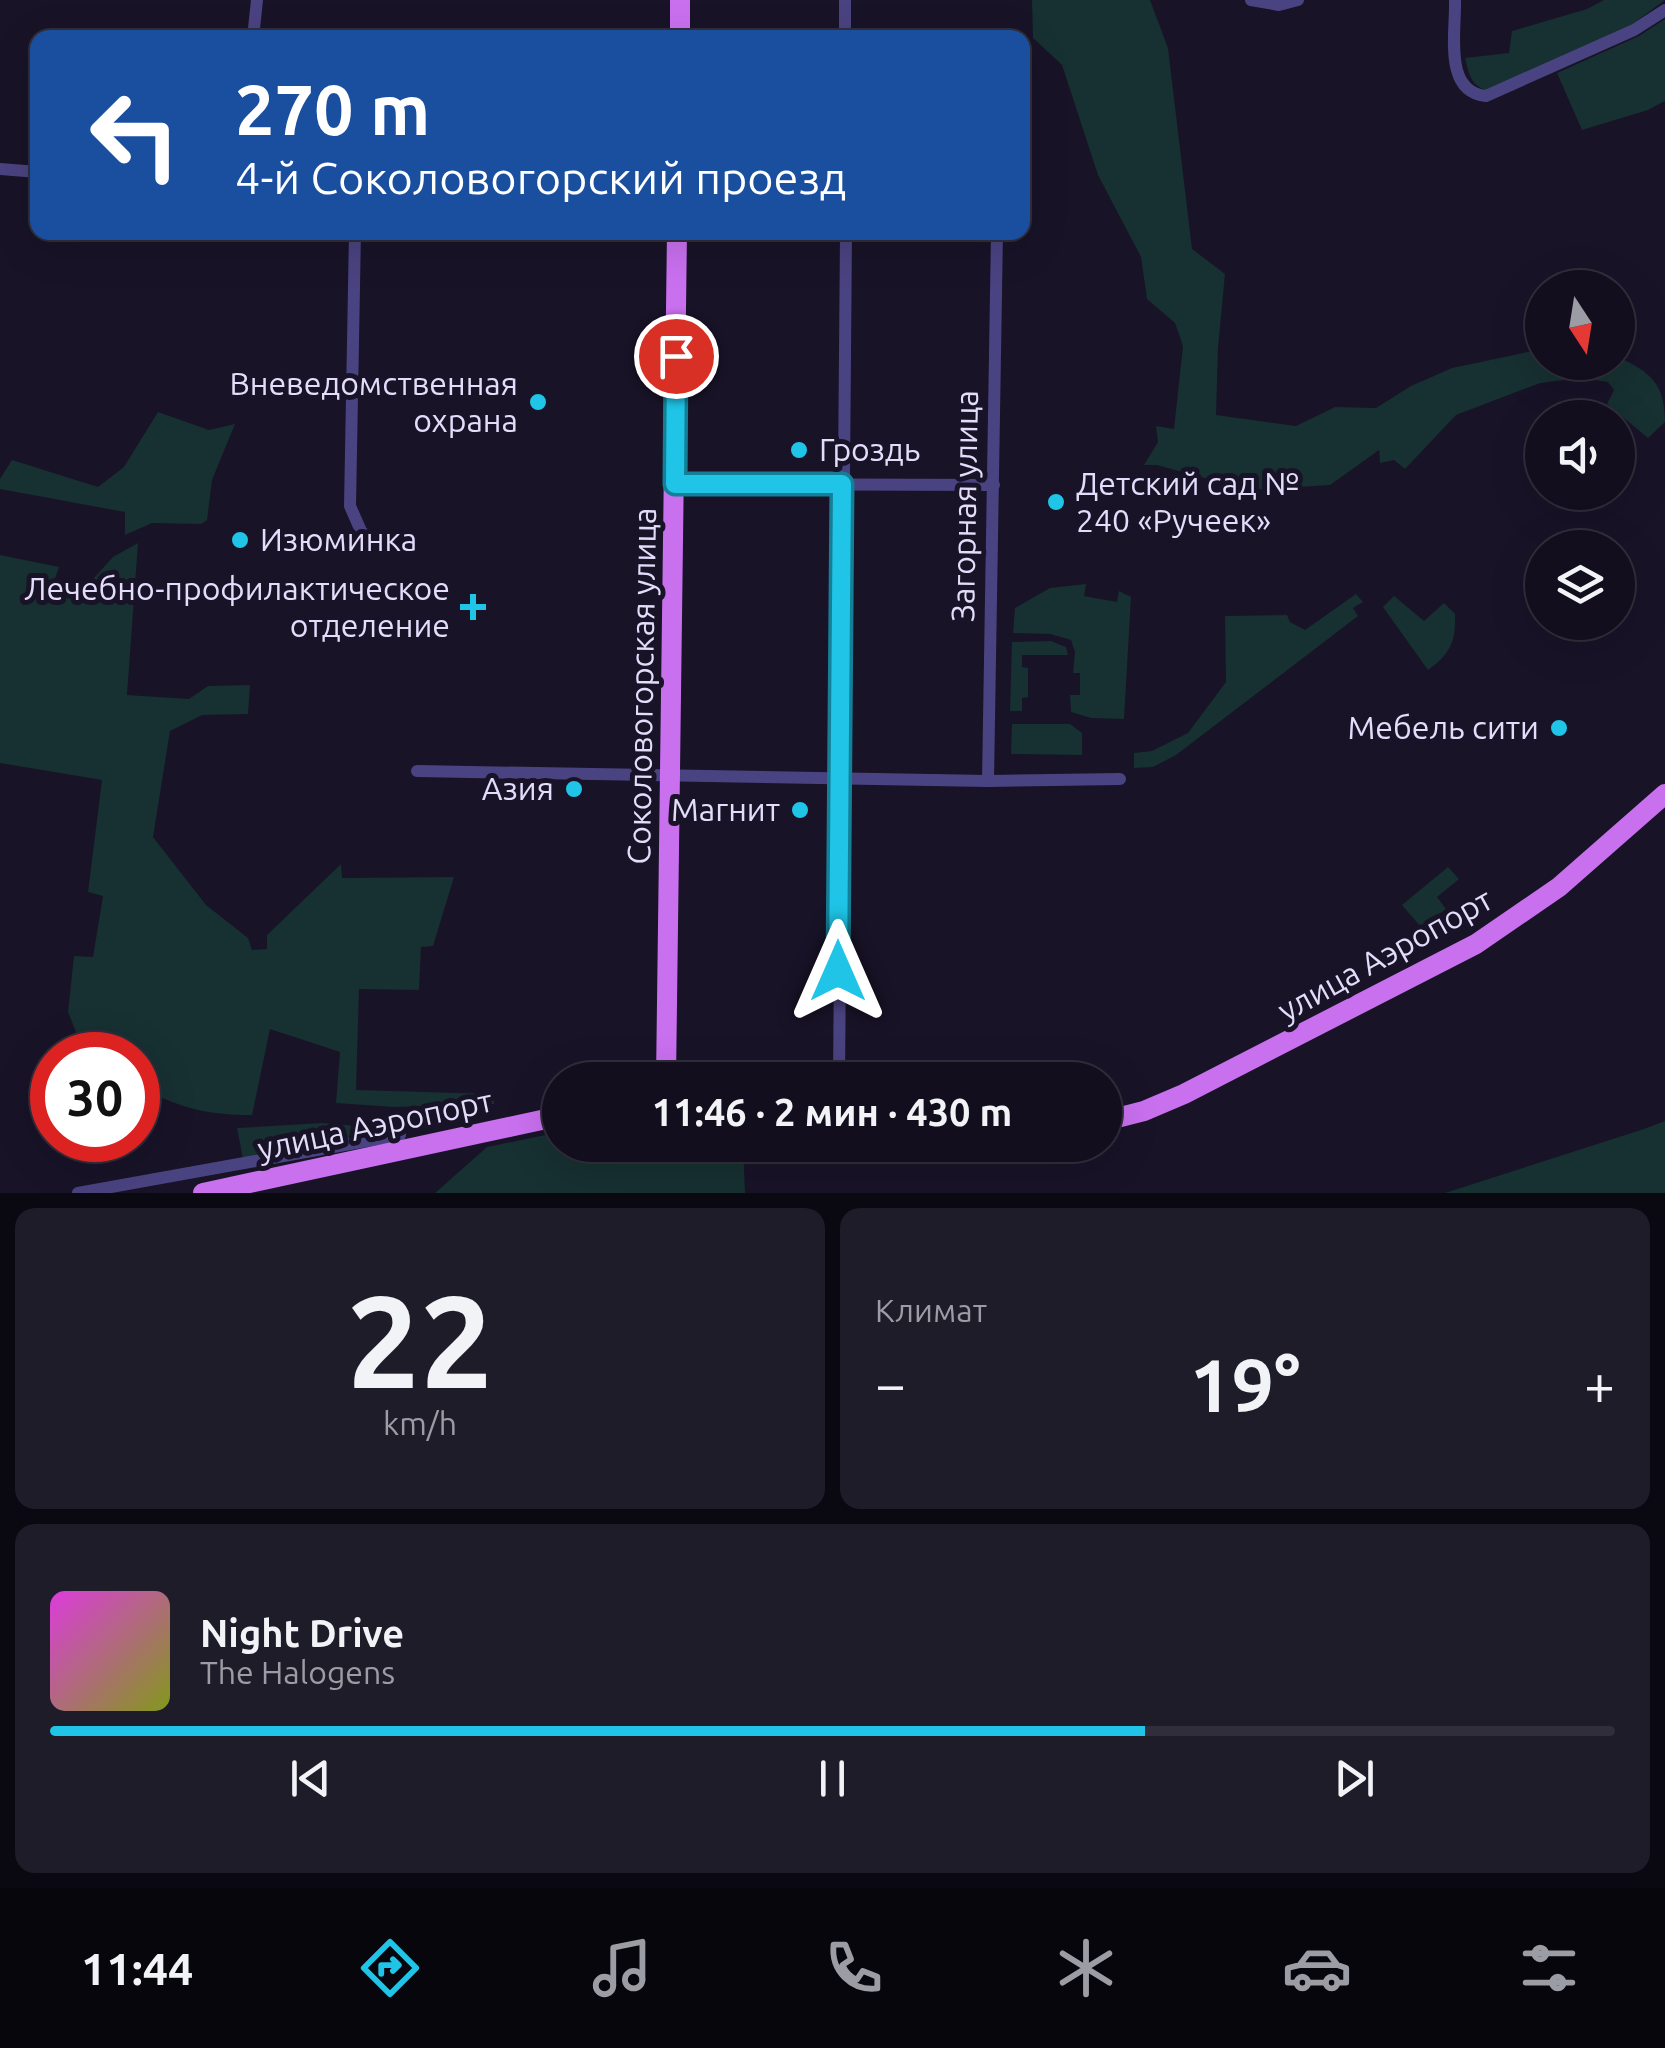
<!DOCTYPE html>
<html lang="ru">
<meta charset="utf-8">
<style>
body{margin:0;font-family:Ubuntu,sans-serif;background:#1f1c2a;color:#f1f3f6;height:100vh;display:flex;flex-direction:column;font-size:38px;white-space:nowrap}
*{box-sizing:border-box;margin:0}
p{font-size:32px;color:#9c9ca4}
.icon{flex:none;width:55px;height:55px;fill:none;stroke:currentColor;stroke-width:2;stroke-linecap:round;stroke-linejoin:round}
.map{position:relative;height:1193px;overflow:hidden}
.side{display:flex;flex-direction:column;gap:15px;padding:15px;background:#0a0810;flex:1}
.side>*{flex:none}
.guide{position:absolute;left:30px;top:30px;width:1000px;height:210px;border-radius:20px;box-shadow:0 10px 40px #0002,0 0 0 2px #312e3b;background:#1a4fa0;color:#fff;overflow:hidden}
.needle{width:65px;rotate:168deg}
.controls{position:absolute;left:1525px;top:270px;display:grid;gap:20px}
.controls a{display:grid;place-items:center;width:110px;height:110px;border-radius:50%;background:#120e1d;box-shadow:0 10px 40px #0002,0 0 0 2px #312e3b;font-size:50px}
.speed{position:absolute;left:30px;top:1032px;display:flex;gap:20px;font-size:50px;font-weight:700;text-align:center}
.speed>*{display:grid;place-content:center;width:130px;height:130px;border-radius:50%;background:#120e1d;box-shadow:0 10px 40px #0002,0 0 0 2px #312e3b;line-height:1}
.speed .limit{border:15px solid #d22;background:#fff;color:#111}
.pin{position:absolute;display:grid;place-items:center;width:85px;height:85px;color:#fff;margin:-42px;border:5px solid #fff;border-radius:50%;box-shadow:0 2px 10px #0007}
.me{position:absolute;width:110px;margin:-55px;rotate:0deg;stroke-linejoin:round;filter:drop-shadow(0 0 8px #0008)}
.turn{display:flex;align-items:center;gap:35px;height:210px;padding:0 40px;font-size:45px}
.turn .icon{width:130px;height:130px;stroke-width:2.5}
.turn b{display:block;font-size:70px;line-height:85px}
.big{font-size:75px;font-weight:700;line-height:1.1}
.side .widget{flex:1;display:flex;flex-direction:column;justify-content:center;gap:15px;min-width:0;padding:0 35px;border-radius:20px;background:#1f1c2a}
.side .dial{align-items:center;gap:0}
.dial b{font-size:130px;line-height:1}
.song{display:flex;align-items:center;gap:30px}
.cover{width:120px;height:120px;border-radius:15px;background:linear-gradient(135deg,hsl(300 70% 55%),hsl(70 70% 35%))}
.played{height:10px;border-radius:5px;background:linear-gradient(90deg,#1fc4e6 70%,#312e3b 70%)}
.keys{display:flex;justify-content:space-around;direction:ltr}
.heat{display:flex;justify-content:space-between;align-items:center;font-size:55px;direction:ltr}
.side .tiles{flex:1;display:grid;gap:15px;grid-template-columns:1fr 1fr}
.widget:last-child{grid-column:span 2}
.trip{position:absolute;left:542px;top:1062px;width:580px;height:100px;border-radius:50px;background:#120e1d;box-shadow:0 10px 40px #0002,0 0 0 2px #312e3b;font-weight:700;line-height:100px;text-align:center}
.dock{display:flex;height:160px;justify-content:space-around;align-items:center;background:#07060c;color:#9c9ca4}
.dock .icon{width:70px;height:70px}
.dock .active{color:#1fc4e6}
.dock b{font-size:45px;color:#f1f3f6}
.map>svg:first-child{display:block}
.green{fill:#173031}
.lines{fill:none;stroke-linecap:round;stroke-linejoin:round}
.street{stroke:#4a4381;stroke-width:12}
.primary{stroke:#c970ef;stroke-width:20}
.route-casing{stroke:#147f96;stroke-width:25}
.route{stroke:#1fc4e6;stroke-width:18}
.poi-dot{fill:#1fc4e6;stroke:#181327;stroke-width:4}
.labels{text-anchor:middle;stroke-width:10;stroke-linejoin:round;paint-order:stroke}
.poi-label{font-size:32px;fill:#e3ddfb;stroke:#181327;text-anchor:end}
.street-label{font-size:32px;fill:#e3ddfb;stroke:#181327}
</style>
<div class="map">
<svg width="1665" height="1193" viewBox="0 0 1665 1193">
<rect width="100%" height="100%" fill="#181327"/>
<g class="green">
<path d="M1032,0h118l18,48 24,201 33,25 -7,74 -2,67 80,11 39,-19 41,1 35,-22 41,-18 90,-19v13h76v-5c32,15 47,26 47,65l-17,16 -41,-34 7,-14 -6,-8 -28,-4 -40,5 -84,32 -51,54 -11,-9 -14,3 -1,-13 -49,35 -82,5 -91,-25h-13l14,-23 -2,-16 18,3 9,-83 -8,-23 -28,-24 -6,-42 -43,-82 -36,-110 -29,-27z"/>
<path d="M1604,0h61l-34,25 -145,65c-16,-5 -17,-17 -21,-32l44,-5 3,-22 75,-22z"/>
<polygon points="1665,19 1665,101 1648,110 1582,130 1557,73 1639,36"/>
<polygon points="158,412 209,430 235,424 212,480 207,520 201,524 152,523 125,535 125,512 0,489 0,479 12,460 98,487 124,467"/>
<path d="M138,543l-11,152 62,4 19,-13 42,-1 -2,29 -46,1 -32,16 -17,106 53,68 42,33 4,12 15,-1v-14l74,-71 1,14 112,-1 -21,69 -12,1 -2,43 -60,-1 -3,101 138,4v10l-100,3 -58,-4 4,-51 -70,-23 -18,86c-46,0 -73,-7 -114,-29v-31h-43l-5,-6 -6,3 -16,-40 6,-56 19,1 10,-61 -15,-4 14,-112 -102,-17v-208l59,12 -9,26 35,-5 28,-31z"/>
<polygon points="1086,584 1084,596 1117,602 1119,591 1131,597 1124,719 1091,718 1071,712 1070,695 1080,695 1080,673 1073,673 1075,652 1071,640 1050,634 1013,633 1015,608 1050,588"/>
<polygon points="1356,594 1363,602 1353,608 1358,616 1176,755 1153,767 1134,768 1134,753 1152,751 1188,733 1226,682 1225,616 1287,615 1290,622 1305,630"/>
<path d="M1394,596l30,25 20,-18 11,11c1,28 -5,40 -27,56l-45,-63z"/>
<polygon points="1051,641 1066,647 1068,655 1022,655 1022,667 1028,668 1028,697 1022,698 1022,711 1010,711 1012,642"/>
<polygon points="1012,724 1070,724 1082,733 1082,755 1011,754"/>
<polygon points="1448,867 1459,879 1437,897 1446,909 1421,927 1402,905"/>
<polygon points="1665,1121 1665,1193 1445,1193 1644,1129"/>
<polygon points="322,1123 382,1128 385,1134 243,1159 237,1128"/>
<path d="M560,1132v13h79l10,9c15,0 35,5 45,-9h49l2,48h-310l52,-46z"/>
</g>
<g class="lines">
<g class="street">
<polyline points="845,0 845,38"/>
<polyline points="1251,0 1279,5 1298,0"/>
<path d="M1455,0c1,32 -12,92 31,96l148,-66 31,-20"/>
<polyline points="253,38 257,0"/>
<polyline points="0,169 38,172"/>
<polyline points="355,232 350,506 361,531 372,542"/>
<polyline points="675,484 994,485"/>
<polyline points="417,771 988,781 1120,779"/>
<polyline points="988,781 997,232"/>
<polyline points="839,1080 846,232"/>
<polyline points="78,1193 400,1135"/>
</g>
<g class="primary">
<polyline points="680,38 680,0"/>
<polyline points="666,1080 677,232"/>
<polyline points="1105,1121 1144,1111 1184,1094 1476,944 1559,887 1665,794"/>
<polyline points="203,1193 560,1116"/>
</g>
</g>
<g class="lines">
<defs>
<polyline id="route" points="676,356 675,484 842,484 838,971"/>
</defs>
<use href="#route" class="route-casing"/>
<use href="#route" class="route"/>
</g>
<g class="poi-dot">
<circle cx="538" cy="402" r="10"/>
<circle cx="799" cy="450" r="10"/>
<circle cx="1056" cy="502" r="10"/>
<circle cx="240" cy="540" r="10"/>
<path d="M468 592h10v10h10v10h-10v10h-10v-10h-10v-10h10z"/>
<circle cx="1559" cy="728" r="10"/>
<circle cx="574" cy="789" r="10"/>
<circle cx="800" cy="810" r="10"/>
</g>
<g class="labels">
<g class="poi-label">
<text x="518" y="395">Вневедомственная<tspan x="518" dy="37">охрана</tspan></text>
<text x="819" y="461" text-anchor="start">Гроздь</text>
<text x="1076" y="495" text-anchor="start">Детский сад №<tspan x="1076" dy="37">240 «Ручеек»</tspan></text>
<text x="260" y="551" text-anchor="start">Изюминка</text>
<text x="450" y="600">Лечебно-профилактическое<tspan x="450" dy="37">отделение</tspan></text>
<text x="1539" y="739">Мебель сити</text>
<text x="554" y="800">Азия</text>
<text x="780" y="821">Магнит</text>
</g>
<g class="street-label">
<text transform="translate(965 506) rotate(-89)" y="11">Загорная улица</text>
<text transform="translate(642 686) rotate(-89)" y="11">Соколовогорская улица</text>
<text transform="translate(1385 955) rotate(-29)" y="11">улица Аэропорт</text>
<text transform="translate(375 1125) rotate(-12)" y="11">улица Аэропорт</text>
</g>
</g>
</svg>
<div class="controls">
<a><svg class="needle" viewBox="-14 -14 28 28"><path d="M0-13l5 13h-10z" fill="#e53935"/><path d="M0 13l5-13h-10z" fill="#9c9ca4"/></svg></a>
<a><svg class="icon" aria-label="sound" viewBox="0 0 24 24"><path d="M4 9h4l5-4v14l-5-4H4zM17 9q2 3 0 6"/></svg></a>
<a><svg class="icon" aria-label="layers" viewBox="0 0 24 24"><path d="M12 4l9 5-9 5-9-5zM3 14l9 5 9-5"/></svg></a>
</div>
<div class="speed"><div class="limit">30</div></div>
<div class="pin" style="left:676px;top:356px;background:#d93025"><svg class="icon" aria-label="arrive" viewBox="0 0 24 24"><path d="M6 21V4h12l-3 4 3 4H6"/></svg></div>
<svg class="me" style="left:838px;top:971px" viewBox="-20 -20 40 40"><path d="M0-17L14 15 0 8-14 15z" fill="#1fc4e6" stroke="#fff" stroke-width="4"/></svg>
<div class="trip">11:46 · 2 мин · 430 m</div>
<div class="guide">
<div class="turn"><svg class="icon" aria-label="left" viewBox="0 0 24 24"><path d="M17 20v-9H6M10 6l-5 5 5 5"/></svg><div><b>270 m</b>4-й Соколовогорский проезд</div></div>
</div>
</div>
<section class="side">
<div class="tiles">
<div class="widget dial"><b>22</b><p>km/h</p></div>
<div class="widget"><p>Климат</p>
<div class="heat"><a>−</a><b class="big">19°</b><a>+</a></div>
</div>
<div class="widget">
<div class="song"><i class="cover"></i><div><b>Night Drive</b><p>The Halogens</p></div></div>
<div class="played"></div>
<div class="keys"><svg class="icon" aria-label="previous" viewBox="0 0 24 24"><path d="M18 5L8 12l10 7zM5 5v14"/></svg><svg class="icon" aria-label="pause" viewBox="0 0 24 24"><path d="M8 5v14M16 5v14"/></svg><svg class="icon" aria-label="next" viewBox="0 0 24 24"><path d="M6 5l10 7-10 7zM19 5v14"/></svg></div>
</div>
</div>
</section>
<nav class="dock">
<b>11:44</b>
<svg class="icon active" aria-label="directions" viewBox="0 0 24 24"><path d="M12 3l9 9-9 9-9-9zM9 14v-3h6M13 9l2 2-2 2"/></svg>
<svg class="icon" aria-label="music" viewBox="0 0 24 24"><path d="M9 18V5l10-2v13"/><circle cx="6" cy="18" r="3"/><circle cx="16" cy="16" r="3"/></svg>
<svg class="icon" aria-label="phone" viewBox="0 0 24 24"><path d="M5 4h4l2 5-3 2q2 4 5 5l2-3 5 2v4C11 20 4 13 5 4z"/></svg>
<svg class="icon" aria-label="climate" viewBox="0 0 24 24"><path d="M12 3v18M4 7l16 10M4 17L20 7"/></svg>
<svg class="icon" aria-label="car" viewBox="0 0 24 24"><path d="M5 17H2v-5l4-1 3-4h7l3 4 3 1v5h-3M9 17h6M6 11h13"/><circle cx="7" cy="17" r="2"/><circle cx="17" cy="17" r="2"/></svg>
<svg class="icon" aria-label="filters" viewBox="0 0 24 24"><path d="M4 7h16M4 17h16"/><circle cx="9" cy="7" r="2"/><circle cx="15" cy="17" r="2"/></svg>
</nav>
